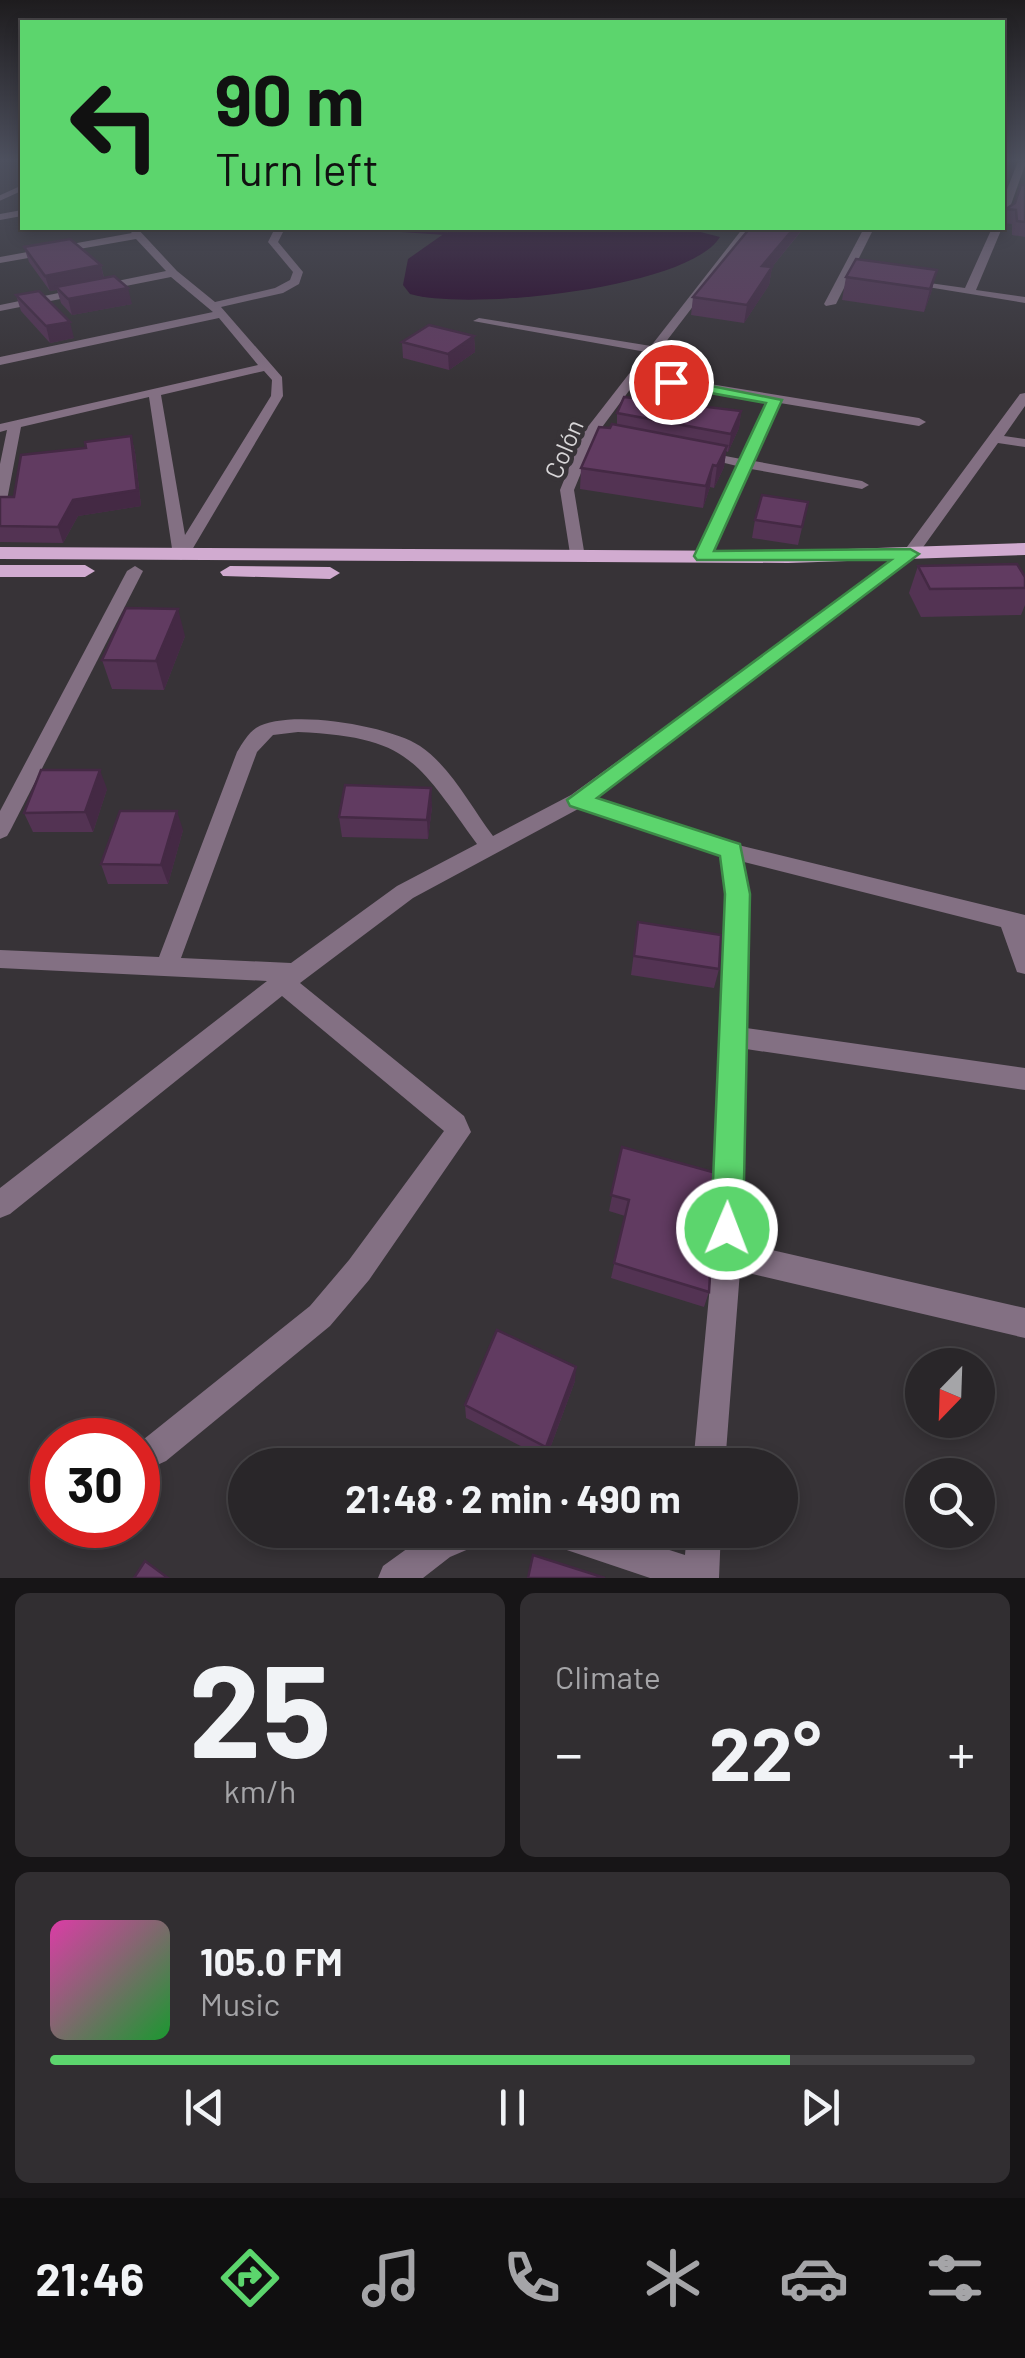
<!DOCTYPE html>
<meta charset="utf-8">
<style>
body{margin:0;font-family:Barlow,sans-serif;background:#312e31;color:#f1f3f6;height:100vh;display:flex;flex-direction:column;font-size:38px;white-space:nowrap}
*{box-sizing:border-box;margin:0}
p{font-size:32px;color:#a5a5a8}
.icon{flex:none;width:55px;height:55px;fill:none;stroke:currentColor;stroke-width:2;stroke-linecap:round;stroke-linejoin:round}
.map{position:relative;height:1578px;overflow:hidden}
.drawer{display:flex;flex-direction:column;gap:15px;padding:15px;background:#171517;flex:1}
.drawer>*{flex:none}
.guide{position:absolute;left:20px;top:20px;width:985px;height:210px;border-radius:0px;box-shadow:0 5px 15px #0003,0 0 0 2px #454346;background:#5cd56d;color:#111;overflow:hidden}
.needle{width:65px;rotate:203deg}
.fabs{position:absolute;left:905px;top:1348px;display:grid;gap:20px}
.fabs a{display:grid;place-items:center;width:90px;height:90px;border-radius:50%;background:#292629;box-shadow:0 5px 15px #0003,0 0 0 2px #454346;font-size:50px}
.speed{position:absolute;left:30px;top:1418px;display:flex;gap:20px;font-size:50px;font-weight:700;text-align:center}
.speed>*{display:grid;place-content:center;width:130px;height:130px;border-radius:50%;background:#292629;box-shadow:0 5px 15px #0003,0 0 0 2px #454346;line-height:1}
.speed .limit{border:15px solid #d22;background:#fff;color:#111}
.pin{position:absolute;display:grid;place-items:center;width:85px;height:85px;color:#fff;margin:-42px;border:5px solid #fff;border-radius:50%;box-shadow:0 2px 10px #0007}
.me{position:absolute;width:110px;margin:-55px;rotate:1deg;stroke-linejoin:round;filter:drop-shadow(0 0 8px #0008)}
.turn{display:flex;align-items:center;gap:35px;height:210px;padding:0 30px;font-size:45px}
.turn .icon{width:130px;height:130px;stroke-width:2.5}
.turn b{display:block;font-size:70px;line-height:85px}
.big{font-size:75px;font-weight:700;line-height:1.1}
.drawer .card{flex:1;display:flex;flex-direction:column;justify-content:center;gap:15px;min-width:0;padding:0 35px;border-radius:15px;background:#312e31}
.drawer .dial{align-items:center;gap:0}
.dial b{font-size:130px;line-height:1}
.song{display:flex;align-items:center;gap:30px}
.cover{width:120px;height:120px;border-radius:15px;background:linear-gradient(135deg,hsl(320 70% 55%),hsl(130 70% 35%))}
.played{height:10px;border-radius:5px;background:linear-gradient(90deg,#5cd56d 80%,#454346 80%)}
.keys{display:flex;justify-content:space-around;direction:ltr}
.heat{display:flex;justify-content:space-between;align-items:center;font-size:55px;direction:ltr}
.drawer .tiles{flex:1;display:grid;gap:15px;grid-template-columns:1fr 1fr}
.card:last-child{grid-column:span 2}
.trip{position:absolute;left:228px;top:1448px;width:570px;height:100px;border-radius:50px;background:#292629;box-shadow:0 5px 15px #0003,0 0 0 2px #454346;font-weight:700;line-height:100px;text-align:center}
.tabs{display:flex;height:160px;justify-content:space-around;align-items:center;background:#100f10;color:#a5a5a8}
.tabs .icon{width:70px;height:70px}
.tabs .selected{color:#5cd56d}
.tabs b{font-size:45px;color:#f1f3f6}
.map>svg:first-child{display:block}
.water{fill:#29062a}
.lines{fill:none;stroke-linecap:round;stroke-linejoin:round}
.stream{stroke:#29062a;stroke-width:4}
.service{stroke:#837083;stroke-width:5}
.minor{fill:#837083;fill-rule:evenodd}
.tertiary{fill:#837083;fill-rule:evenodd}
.primary{fill:#d1abd0;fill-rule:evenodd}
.wall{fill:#533353}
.shaded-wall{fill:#442944}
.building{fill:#613b61;stroke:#442944;stroke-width:2.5}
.route{fill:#5cd56d;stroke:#3c8a47;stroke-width:2.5}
.labels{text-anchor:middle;stroke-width:9;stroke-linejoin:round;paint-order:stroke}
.far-street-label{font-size:25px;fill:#d8d6d8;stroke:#373337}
</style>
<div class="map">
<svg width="1025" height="1578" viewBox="0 0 1025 1578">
<rect width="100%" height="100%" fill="#373337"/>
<path class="water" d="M461,228h224l35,9c-32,52 -254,74 -310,57l-7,-9 5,-26 37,-26z"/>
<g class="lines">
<polyline class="stream" points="372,228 445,233"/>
<polyline class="service" points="0,198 22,188"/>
<g class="minor">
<polygon points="1019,159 1025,159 1025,165 1007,216 1002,219 1002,202"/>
<path d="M127,228h10l40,43 38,31 60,-14 15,-8 3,-8 -25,-30 7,-14h10l-7,14 25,30 -4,12 -16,9 -62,14 61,70 1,19 -94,159 -8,5 -8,-5 -24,-158 -128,30 -14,73 -7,4v-40l7,-34 -7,2v-8l258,-59 -39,-47 -219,47v-8l213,-45 -42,-35 -171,34v-6l166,-34 -30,-32 -136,24v-6l132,-24zM264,371l8,9 -1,16 -86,139 -24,-140z"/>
<polygon points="743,228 753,228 642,373 919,418 926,422 919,426 780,403 754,461 862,481 869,485 862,489 751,469 711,557 703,562 695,557 737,466 692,455 699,451 741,459 768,401 637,380 597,434 574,490 585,557 583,560 571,560 560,490 583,433 646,352 473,321 479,318 651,346"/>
<polygon points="864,228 874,228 836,304 826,306 824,304"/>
<polygon points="992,228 1002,228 976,290 1025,297 1025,303 903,283 908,280 965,288"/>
<path d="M1025,393v13l-21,30 21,3v8l-27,-4 -82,114 -321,241 139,46 291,71v59l-8,-2 -16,-45 -257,-65 5,31 -3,135 279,40v22l-279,-41 -5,194 284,65v30l-285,-67 -15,194h-32l20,-211 14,-361 -5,-37 -142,-48 -167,90 -113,85 164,133 7,16 -102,148 -39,46 -164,135 -11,5 -11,-5 -5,-11 5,-11 166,-133 39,-46 95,-129 -162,-135 -272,218 -10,4v-30l267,-207 -267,-13v-18l159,7 78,-205c5,-8 11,-19 19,-24 32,-20 134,-2 164,18 31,21 51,61 73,90l78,-41 313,-227 20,-17 116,-157zM298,732c111,5 118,28 179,112l-80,42 -106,77 -110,-5 76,-206 16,-17z"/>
<polygon points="135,566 143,571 10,831 7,836 0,839 0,811 127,571"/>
<polygon points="433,1530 490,1530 485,1542 450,1557 423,1578 378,1578 383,1566"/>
<polygon points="538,1530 607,1530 685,1555 687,1530 721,1530 719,1578 650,1578 543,1542"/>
</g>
<polygon class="tertiary" points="22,210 22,216 0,220 0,214"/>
<g class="primary">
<polygon points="1025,543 1025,555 788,563 0,559 0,547 788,551"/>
<polygon points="0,565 85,565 95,571 85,577 0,577"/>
<polygon points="230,566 330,567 340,573 330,579 223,576 220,572"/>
</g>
</g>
<g class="wall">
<polygon points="1025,185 1025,237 1012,235 1012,224 1002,223 1006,209 1015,203"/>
<polygon points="803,229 772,267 769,285 744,323 691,315 693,297"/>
<polygon points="24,247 101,265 104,278 132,304 72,315 61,303 57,290 50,291 29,262"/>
<polygon points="937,270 931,293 924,312 842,300 846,277"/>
<polygon points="16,295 74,338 50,343 21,311"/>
<polygon points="474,336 475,352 449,370 403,358 402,342"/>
<polygon points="741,411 739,428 728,452 726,451 724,467 714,488 710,487 703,508 580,489 581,468 610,428 617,425 617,413"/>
<polygon points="131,436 135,452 141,506 78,516 63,543 0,542 0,497 14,497 86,448"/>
<polygon points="808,502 798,545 752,538 755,520"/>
<polygon points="918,566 1025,577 1025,605 1021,615 921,617 909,593"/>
<polygon points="185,636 164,690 112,689 102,660"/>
<polygon points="107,789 93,832 33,832 24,813"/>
<polygon points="432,807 428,839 342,837 339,817"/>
<polygon points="183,830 168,884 108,884 101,864"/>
<polygon points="638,922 719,969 714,988 631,975"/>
<polygon points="622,1147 709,1292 704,1307 611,1278 625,1216 609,1211"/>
<polygon points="575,1381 546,1459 466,1418 465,1405"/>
</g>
<g class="shaded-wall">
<polygon points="794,228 803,228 772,267 769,285 744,323 747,305 762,266"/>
<polygon points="101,265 104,280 50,291 45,276"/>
<polygon points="937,270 931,293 924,312 930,289"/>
<polygon points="128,288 132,304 72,315 68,299"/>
<polygon points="70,322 74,338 50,343 46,326"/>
<polygon points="474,336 475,352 449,370 448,354"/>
<polygon points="741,411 739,428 728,452 731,434"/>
<polygon points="131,436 135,452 141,506 78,516 63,543 58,527 73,500"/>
<polygon points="727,446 724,467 714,488 717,466"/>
<polygon points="713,465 710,487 703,508 706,486"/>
<polygon points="178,609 185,636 164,690 156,661"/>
<polygon points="100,770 107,789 93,832 85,812"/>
<polygon points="431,788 432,807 428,839 427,820"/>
<polygon points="177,811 183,830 168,884 161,865"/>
<polygon points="576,1367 575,1381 546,1459 546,1447"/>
</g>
<g class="building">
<polygon points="1002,185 1003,185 1005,211 1002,210"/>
<polygon points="1021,185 1025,185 1025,222 1017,221 1016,210 1006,209 1015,203"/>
<polygon points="750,228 794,228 762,266 772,267 747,305 693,297"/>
<polygon points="70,239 101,265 45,276 24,247"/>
<polygon points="856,259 937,270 930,289 846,277"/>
<polygon points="114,276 128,288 68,299 56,287"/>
<polygon points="39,291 70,322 46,326 16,295"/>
<polygon points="429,325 474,336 448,354 402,342"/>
<polygon points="624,397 741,411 731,434 617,413"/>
<polygon points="612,424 727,446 717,466 713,465 706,486 581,468 599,427 610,428"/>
<polygon points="131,436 137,490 73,500 58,527 0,526 0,497 14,497 21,455 86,448 85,442"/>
<polygon points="762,495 808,502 802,527 755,520"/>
<polygon points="1017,564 1025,577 1025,588 930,589 918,566"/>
<polygon points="126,608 178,609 156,661 102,660"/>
<polygon points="41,770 100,770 85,812 24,813"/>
<polygon points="345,785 431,788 427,820 339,817"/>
<polygon points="120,811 177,811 161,865 101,864"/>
<polygon points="638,922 721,935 719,969 634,956"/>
<polygon points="622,1147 716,1173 709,1292 614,1263 629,1200 611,1195"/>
<polygon points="497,1330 576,1367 546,1447 465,1405"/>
<polygon points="533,1555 605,1578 528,1578"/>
<polygon points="145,1561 168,1578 134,1578"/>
</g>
<linearGradient id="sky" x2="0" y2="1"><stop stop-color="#1e1c1e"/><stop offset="0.42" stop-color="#4d505e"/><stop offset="1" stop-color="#4d505e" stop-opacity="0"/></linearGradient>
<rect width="1025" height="380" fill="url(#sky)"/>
<polygon class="route" points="671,378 782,400 714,551 910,549 919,554 597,798 740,844 750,894 743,1229 738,1240 727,1245 716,1240 711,1229 725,894 720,856 570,806 567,800 891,560 697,560 694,556 766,403 666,385 664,382"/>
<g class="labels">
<g class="far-street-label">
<text transform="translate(564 449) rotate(-67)" y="9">Colón</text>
</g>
</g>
</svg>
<div class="fabs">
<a><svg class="needle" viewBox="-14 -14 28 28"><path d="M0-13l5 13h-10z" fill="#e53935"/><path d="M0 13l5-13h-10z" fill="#a5a5a8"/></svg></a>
<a><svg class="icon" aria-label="search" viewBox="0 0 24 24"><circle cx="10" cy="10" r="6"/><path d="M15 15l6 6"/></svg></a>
</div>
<div class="speed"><div class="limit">30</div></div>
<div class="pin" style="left:671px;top:382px;background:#d93025"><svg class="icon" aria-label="arrive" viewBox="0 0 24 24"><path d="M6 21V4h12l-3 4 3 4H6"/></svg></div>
<svg class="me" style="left:727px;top:1229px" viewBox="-20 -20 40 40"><circle r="17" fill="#5cd56d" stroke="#fff" stroke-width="3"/><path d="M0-11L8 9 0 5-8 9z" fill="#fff"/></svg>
<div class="trip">21:48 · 2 min · 490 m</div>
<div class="guide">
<div class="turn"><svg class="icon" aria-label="left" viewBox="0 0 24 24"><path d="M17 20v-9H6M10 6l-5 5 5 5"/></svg><div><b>90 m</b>Turn left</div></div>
</div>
</div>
<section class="drawer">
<div class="tiles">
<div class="card dial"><b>25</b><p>km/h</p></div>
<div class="card"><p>Climate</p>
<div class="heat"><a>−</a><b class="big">22°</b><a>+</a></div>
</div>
<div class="card">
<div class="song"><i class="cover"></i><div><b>105.0 FM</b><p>Music</p></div></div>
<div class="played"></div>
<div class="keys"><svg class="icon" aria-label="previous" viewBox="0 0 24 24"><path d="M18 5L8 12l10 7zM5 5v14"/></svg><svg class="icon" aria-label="pause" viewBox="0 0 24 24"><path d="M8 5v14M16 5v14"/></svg><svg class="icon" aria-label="next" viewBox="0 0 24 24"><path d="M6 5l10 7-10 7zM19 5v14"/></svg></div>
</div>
</div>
</section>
<nav class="tabs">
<b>21:46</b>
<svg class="icon selected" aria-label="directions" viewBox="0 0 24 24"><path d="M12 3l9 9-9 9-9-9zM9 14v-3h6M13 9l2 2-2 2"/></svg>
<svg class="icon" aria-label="music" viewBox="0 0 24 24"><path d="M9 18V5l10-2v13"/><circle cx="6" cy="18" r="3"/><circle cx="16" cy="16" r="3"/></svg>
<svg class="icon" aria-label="phone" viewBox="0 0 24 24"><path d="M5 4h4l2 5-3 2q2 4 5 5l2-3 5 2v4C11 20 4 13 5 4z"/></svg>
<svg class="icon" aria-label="climate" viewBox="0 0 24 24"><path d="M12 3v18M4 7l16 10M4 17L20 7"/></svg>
<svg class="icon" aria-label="car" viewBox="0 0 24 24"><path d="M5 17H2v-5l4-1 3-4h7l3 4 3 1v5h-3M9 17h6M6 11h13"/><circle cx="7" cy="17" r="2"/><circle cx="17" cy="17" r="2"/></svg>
<svg class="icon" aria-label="filters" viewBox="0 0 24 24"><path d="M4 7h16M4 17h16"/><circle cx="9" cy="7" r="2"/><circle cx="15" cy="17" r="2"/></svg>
</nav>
